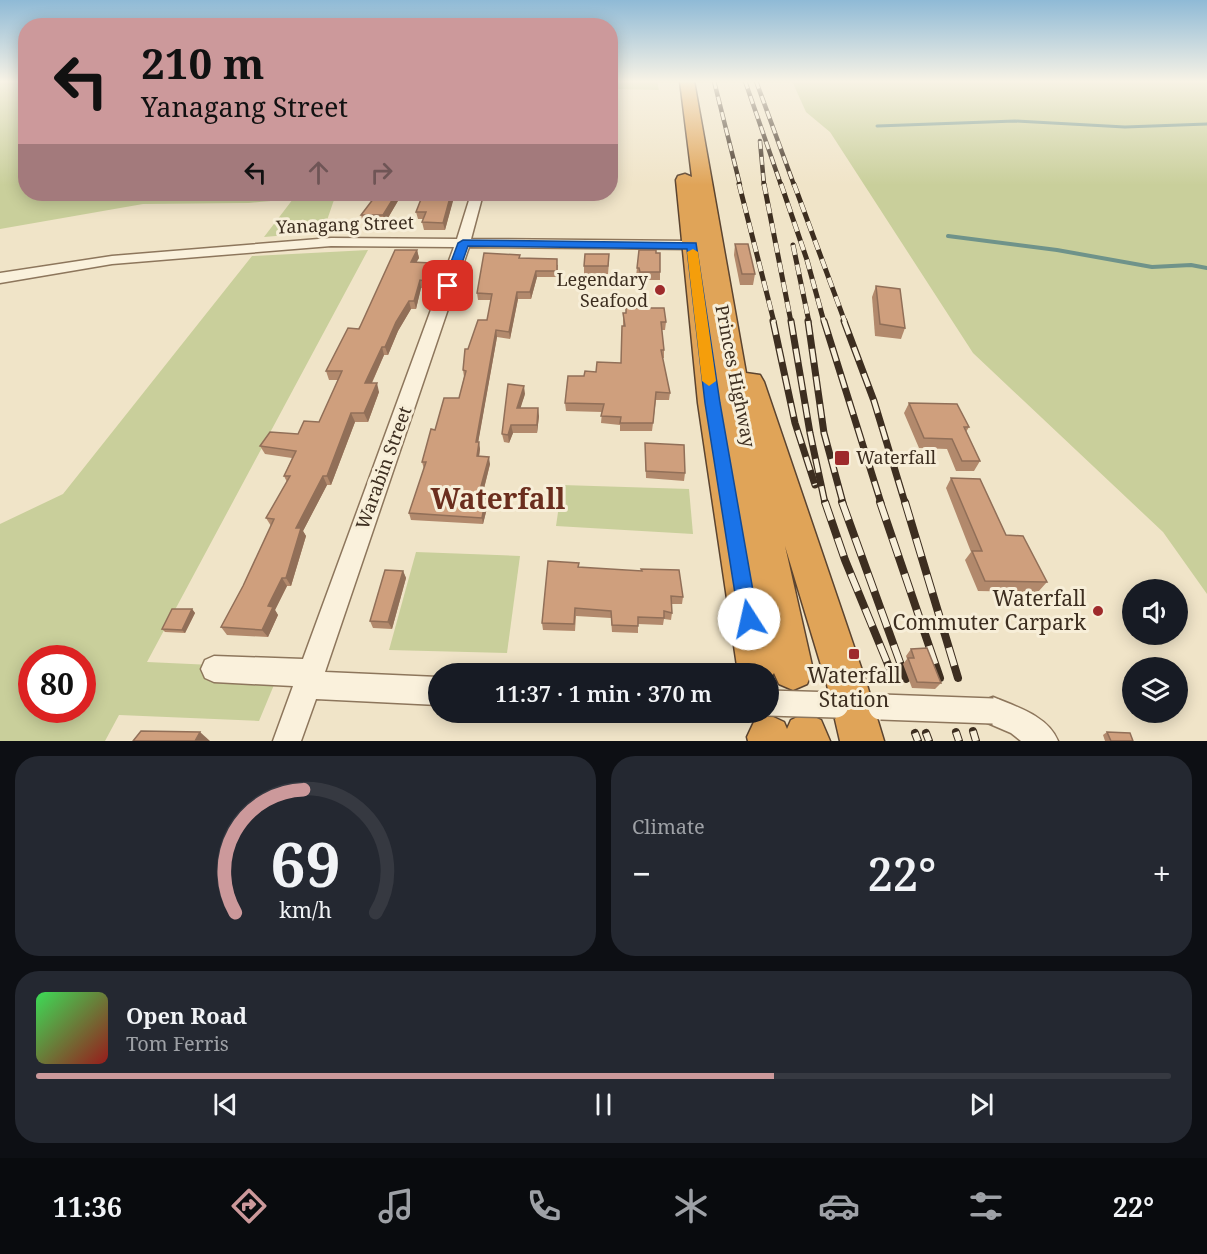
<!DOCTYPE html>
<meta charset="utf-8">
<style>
body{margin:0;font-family:"Noto Serif",serif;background:#242831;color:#f1f3f6;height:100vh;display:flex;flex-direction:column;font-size:22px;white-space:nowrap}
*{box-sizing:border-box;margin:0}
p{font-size:20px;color:#9ea1a6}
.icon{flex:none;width:33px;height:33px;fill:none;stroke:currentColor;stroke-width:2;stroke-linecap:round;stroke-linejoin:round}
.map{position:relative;height:741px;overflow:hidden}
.drawer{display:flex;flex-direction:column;gap:15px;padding:15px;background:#0d0f14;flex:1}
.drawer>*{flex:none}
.top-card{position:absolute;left:18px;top:18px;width:600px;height:183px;border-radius:24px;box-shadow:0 3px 15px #0003;background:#cc999b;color:#111;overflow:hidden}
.tools{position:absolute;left:1122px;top:579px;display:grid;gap:12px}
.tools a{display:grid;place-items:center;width:66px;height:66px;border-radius:50%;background:#171b24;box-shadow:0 3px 15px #0003;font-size:30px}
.speed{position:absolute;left:18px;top:645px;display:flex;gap:12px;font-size:30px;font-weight:700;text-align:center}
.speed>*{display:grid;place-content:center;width:78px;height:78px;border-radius:50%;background:#171b24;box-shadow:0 3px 15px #0003;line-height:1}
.speed .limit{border:9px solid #d22;background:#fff;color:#111}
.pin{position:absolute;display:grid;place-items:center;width:51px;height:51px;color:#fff;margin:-26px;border-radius:12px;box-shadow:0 3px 9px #0006}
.me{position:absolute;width:66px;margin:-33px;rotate:350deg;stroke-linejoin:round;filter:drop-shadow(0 0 4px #0008)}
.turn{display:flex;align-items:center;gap:21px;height:126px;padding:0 24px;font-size:27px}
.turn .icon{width:78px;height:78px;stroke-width:2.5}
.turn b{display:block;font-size:42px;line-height:51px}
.lanes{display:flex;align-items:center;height:57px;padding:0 24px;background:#0003;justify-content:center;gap:30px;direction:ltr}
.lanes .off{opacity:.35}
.big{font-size:45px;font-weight:600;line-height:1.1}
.drawer .tile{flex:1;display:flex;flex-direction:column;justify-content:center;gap:9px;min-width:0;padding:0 21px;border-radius:24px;background:#242831}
.drawer .dial{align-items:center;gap:0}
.dial svg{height:156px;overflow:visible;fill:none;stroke:#363941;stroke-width:7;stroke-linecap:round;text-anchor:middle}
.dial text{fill:#f1f3f6;stroke:none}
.song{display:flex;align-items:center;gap:18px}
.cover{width:72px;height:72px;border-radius:9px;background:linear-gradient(135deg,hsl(130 70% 55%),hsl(0 70% 35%))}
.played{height:6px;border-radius:3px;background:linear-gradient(90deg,#cc999b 65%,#363941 65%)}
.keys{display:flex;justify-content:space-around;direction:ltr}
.heat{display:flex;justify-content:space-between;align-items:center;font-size:33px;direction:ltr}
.drawer .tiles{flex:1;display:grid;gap:15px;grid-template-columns:1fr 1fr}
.tile:last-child{grid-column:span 2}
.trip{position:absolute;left:428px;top:663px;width:351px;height:60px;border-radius:30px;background:#171b24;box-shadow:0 3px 15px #0003;font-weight:600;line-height:60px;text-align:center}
.dock{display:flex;height:96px;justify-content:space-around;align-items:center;background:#090b0e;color:#9ea1a6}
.dock .icon{width:42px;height:42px}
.dock .current{color:#cc999b}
.dock b{font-size:27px;color:#f1f3f6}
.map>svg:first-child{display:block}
.green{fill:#c9cf9b;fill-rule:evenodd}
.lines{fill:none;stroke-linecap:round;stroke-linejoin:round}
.stream-far1{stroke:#6f938a;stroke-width:3}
.stream{stroke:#6f938a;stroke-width:4}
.minor-casing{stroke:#8d765c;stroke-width:3}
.highway-casing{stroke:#5b4430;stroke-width:3}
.minor{fill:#faf1dc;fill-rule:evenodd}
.highway{fill:#e0a458;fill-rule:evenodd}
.rail-far3-casing{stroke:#3d2e20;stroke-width:4.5}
.rail-far2-casing{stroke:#3d2e20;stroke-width:5}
.rail-far1-casing{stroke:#3d2e20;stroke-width:7}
.rail-casing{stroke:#3d2e20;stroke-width:8}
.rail-far3{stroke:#f7eed8;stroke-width:3;stroke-dasharray:8;stroke-linecap:butt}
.rail-far2{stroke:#f7eed8;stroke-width:4;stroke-dasharray:10;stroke-linecap:butt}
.rail-far1{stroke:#f7eed8;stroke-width:4.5;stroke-dasharray:14;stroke-linecap:butt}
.rail{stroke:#f7eed8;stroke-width:6;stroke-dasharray:19;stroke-linecap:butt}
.minor-bridge-casing{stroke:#8d765c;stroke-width:28;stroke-linecap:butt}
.minor-bridge{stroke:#faf1dc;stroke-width:25}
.wall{fill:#b2896c}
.shaded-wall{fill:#916f58}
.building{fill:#cf9f7d;stroke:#916f58;stroke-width:1.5}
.route{fill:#1a73e8;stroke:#114b97;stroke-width:1.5}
.slow{fill:#f59e0b}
.poi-dot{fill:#9e2a2b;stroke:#f7eed8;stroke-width:2}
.labels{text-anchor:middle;stroke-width:6;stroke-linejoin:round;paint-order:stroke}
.street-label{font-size:18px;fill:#3d2e20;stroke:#f7eed8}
.poi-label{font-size:18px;fill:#3d2e20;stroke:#f7eed8;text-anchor:end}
.near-poi-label{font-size:21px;fill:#3d2e20;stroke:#f7eed8;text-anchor:end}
.near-district-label{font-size:28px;font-weight:bold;fill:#6b2e1e;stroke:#f7eed8}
</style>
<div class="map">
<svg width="1207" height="741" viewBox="0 0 1207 741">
<rect width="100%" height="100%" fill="#f0e4c8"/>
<g class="green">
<polygon points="0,81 25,81 26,194 336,194 323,232 264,237 293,199 249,203 143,204 0,229"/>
<polygon points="611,81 657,81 659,90 611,89"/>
<polygon points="792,81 1207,81 1207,594 1163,532 973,353 830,132 806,112"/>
<path d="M368,250l-221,412 134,6 -22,53 -140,-6 -14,26h-105v-217l63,-30 189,-238zM32,658h50v52h-50z"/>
<polygon points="562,485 689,489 693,534 556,526"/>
<polygon points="416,552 520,556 507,653 389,650"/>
</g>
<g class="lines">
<polyline class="stream-far1" points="877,126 1015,121 1125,127 1207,124"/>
<polyline class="stream" points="948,236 1057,250 1152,267 1191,265 1207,268"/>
<defs>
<g id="minor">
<polygon points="471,194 483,194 471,239 692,241 699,245 692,249 469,247 325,672 438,677 438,705 316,699 301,741 273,741 293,686 214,682 205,678 201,669 205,660 214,656 303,659 454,247 331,246 112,264 0,283 0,273 112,256 331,238 457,239"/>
<path d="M993,697c24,10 55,19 65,44h-37l-10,-8 -28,-12 -4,-10 4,-10z"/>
</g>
<g id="highway">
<polygon points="680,81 694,81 746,373 760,375 764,382 867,685 884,741 840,741 827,685 785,546 813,670 807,684 793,690 779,684 774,673 768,681 768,674 740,674 737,666 698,403 676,180 678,176 685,174 692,177"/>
<polygon points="806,713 821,720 830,741 748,741 747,737 754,722 769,715 784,722 787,729 791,720"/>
</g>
</defs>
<use href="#minor" class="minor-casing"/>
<use href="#highway" class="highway-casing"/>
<use href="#minor" class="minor"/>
<use href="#highway" class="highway"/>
<defs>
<g id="rail-far3">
<polyline points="714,81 740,185"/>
<polyline points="745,81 781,185"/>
<polyline points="756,81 794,185"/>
<polyline points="760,141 764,185"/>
</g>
<g id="rail-far2">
<polyline points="739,184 774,322"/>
<polyline points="764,184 791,322"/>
<polyline points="781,184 807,260 824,322"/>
<polyline points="794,184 845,322"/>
<polyline points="793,245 809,322"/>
</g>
<g id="rail-far1">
<polyline points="773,321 795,423 815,485"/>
<polyline points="791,321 810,433 825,503"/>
<polyline points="808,321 824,433 843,503"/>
<polyline points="824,321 881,503"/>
<polyline points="844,321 874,401 905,503"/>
</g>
<g id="rail">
<polyline points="825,502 845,560 894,679"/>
<polyline points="842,502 906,679"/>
<polyline points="880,502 940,678"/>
<polyline points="905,502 958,678"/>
<polyline points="973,731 976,741"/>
<polyline points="956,732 959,741"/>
<polyline points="915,733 918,741"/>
<polyline points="926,733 929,741"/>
</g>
</defs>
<use href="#rail-far3" class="rail-far3-casing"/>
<use href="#rail-far2" class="rail-far2-casing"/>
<use href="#rail-far1" class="rail-far1-casing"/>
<use href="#rail" class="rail-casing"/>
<use href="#rail-far3" class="rail-far3"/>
<use href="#rail-far2" class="rail-far2"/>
<use href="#rail-far1" class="rail-far1"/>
<use href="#rail" class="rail"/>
<defs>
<g id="minor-bridge">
<polyline points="768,703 836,705"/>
<polyline points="881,707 993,711"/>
</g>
</defs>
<use href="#minor-bridge" class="minor-bridge-casing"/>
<use href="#minor-bridge" class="minor-bridge"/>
</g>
<g class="wall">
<polygon points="402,194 385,223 363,223 361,215"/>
<polygon points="454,196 445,230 424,230 422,222 424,219 418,219 416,212"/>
<polygon points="735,244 755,274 753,285 740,285 734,255"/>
<polygon points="417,250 419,258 416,262 431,263 432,271 426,289 421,288 416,309 411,309 398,331 388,355 384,355 372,383 379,392 368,422 355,422 331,485 327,485 303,531 306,536 291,586 287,586 275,610 278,615 268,637 227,635 221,627 243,586 271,526 266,518 287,482 284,476 292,458 265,454 260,446 298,434 319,422 338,380 329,380 326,371"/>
<polygon points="656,253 660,272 660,280 639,280 639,276 636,276 637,268"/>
<polygon points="520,258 558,265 557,277 537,277 531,299 518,299 510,339 497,337 478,442 480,449 479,457 490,464 482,497 488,504 483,524 411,520 409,513 424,469 422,462 435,430 459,398 464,377 463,370 468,349 487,320 491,300 478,300 477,293"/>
<polygon points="609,262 608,274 584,274 584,266"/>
<polygon points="876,286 905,328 901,339 875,336 872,297"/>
<polygon points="626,308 666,322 665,330 662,330 664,350 664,358 662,358 670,393 669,400 656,400 652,431 620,431 620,425 601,423 602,412 566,411 565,403 584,376 621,363 623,326 623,313 626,313"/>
<polygon points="525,394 520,408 539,416 537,433 513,433 509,443 504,442 502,434"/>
<polygon points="909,403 969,427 966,432 980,461 974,471 956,471 947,449 919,448 904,413"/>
<polygon points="645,443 685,473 684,481 646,478"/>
<polygon points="951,478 1006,535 1047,582 1038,592 978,591 965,560 971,552 946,488"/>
<polygon points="579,567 683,597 682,604 671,604 672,613 671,620 664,619 663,625 638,624 638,633 612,632 611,618 576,616 575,631 543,630 542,623"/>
<polygon points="403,571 406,578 392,629 373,628 370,621"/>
<polygon points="192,609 195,613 185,633 165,632 162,629"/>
<polygon points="911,649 941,683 935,689 912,688 903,664 907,659 906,656"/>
<polygon points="1107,732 1133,741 1105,741 1103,735"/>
</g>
<g class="shaded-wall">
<polygon points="396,194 402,194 385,223 383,215"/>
<polygon points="451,194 455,194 445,230 443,223"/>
<polygon points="417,250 419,258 412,270 411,262"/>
<polygon points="431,263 432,271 426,289 425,281"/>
<polygon points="536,271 537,277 531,299 530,292"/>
<polygon points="420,280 421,288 416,309 414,301"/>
<polygon points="517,292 518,299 510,339 509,332"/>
<polygon points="409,301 411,309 398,331 388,355 385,347 396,322"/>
<polygon points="496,330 497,337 477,449 476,442"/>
<polygon points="382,347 384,355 368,391 365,383"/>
<polygon points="377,383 379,392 368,422 364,413"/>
<polygon points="524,386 525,394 518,416 517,408"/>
<polygon points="538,408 539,416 537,433 537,425"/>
<polygon points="351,413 355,422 331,485 327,476"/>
<polygon points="511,425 513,433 509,443 508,435"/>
<polygon points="479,442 480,449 478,463 477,456"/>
<polygon points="489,457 490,464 480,504 478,497"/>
<polygon points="323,476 327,485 303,531 306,536 291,586 286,578 296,528"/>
<polygon points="486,497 488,504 483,524 482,518"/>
<polygon points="403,571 406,578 392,629 388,622"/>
<polygon points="282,578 287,586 275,610 278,615 268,637 262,630 268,606"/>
<polygon points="192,609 195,613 185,633 182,630"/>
<polygon points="200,732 210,741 195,741"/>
</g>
<g class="building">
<polygon points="377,194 396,194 383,215 361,215"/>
<polygon points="423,194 451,194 443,223 422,222 426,212 416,212"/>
<polygon points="735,244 748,244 755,274 742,274"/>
<polygon points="395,250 417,250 411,262 431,263 425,281 420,280 414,301 409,301 396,322 385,347 382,347 365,383 377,383 364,413 351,413 327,476 323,476 296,528 301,528 286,578 282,578 268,606 273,607 262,630 221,627 243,586 274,519 266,518 290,476 284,476 296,451 260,446 270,432 298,434 304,421 319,422 342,371 326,371 348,328 359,329"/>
<polygon points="639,250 656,250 656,253 660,253 660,272 640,272 639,268 637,268"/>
<polygon points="484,253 520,255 519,258 557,259 557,271 536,271 530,292 517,292 509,332 496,330 476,442 479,442 477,456 489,457 478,497 486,497 482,518 409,513 426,462 422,462 431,429 435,430 444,398 459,398 466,371 463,370 465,349 468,349 478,320 487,320 492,294 477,293"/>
<polygon points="585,254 609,254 608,266 584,266"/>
<polygon points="876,286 900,289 905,328 880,324"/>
<polygon points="626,308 664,308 666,322 661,322 664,350 661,350 670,393 656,392 653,423 620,423 621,417 601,416 604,404 565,403 568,376 584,376 585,371 596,372 597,362 621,363 622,326 625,326 623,313 626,313"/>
<polygon points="508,384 524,386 517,408 538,408 537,425 511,425 508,435 502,434"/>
<polygon points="909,403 957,404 969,427 964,427 980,461 962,461 952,439 924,438"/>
<polygon points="645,443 684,445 685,473 646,471"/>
<polygon points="951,478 980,479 1006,535 1023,536 1047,582 985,581 972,551 982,551"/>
<polygon points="548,561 579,563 578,567 642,571 641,569 679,570 683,597 671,596 672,613 664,611 664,618 638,617 638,626 612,625 611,611 575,608 574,624 542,623"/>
<polygon points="385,570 403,571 388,622 370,621"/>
<polygon points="172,609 192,609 182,630 162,629"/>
<polygon points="927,648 941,683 917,682 908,658 914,658 911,649"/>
<polygon points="141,731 200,732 195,741 133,741"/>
<polygon points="1107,732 1130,733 1133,741 1111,741"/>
</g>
<linearGradient id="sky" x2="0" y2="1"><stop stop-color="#8fbad6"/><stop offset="0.44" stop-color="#f8f3e6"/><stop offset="1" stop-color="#f8f3e6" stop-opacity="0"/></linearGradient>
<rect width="1207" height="185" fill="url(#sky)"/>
<polygon class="route" points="463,240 696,243 720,403 758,619 756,626 749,628 742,626 739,619 705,403 687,249 468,246 454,286 452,288 444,288 442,286 458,243"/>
<polygon class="slow" points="693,249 698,252 716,381 709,386 702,381 687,252"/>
<g class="poi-dot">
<circle cx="660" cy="290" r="6"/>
<rect x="834" y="450" width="16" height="16" rx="3"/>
<circle cx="1098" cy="611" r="6"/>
<rect x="848" y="648" width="12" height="12" rx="3"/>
</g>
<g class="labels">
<g class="street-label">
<text transform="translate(345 225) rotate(-2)" y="6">Yanagang Street</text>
<text transform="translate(735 376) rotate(79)" y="6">Princes Highway</text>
<text transform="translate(384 468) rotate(-70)" y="6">Warabin Street</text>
</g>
<g class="poi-label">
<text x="648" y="286">Legendary<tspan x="648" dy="21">Seafood</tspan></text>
<text x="856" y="464" text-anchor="start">Waterfall</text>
</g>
<g class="near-poi-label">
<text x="1086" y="606">Waterfall<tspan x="1086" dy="24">Commuter Carpark</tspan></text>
<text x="854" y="683" text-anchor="middle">Waterfall<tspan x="854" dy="24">Station</tspan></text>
</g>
<g class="near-district-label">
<text x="498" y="509">Waterfall</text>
</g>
</g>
</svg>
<div class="tools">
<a><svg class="icon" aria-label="sound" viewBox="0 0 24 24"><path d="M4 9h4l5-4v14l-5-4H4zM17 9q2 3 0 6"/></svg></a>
<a><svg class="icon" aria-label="layers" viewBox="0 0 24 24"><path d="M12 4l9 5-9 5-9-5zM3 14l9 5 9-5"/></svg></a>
</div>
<div class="speed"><div class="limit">80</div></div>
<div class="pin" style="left:448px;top:286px;background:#d93025"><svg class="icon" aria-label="arrive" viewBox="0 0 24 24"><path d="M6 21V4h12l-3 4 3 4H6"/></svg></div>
<svg class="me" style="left:749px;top:619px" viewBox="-20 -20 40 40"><circle r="19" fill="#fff"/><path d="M0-13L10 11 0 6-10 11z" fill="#1a73e8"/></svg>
<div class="trip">11:37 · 1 min · 370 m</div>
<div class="top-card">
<div class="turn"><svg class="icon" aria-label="left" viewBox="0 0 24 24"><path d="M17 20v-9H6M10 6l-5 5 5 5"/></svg><div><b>210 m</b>Yanagang Street</div></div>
<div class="lanes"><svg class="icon" aria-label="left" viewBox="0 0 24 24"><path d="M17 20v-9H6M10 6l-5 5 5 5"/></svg><svg class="icon off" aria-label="ahead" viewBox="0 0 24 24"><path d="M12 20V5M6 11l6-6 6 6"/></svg><svg class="icon off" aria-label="right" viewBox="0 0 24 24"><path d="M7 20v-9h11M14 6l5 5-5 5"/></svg></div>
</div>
</div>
<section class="drawer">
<div class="tiles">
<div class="tile dial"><svg viewBox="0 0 100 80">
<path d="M14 69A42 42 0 1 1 86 69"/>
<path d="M14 69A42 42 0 0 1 49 6" stroke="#cc999b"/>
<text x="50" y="56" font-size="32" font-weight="700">69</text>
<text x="50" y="72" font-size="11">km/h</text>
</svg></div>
<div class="tile"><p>Climate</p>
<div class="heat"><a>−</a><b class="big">22°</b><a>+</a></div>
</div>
<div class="tile">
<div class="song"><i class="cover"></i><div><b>Open Road</b><p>Tom Ferris</p></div></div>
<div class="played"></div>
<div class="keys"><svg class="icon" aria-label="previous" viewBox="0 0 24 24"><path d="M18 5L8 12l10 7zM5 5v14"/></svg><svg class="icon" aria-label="pause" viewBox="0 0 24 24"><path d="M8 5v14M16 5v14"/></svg><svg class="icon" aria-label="next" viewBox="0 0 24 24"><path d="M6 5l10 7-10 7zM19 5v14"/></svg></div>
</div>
</div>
</section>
<nav class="dock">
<b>11:36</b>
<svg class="icon current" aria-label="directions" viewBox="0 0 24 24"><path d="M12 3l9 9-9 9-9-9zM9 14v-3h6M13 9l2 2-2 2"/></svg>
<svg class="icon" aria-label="music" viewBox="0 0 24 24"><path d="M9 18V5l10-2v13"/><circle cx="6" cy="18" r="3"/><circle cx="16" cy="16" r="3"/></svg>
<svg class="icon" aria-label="phone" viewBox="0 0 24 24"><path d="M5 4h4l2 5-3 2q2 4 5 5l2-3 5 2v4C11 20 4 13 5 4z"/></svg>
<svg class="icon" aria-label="climate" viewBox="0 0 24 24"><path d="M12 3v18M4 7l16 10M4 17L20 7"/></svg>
<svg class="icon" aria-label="car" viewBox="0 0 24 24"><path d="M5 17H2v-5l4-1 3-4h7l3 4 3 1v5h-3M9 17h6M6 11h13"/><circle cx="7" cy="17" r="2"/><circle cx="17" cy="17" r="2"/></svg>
<svg class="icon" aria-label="filters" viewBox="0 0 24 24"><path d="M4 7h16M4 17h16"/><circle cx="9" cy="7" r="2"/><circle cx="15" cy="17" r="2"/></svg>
<b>22°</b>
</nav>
